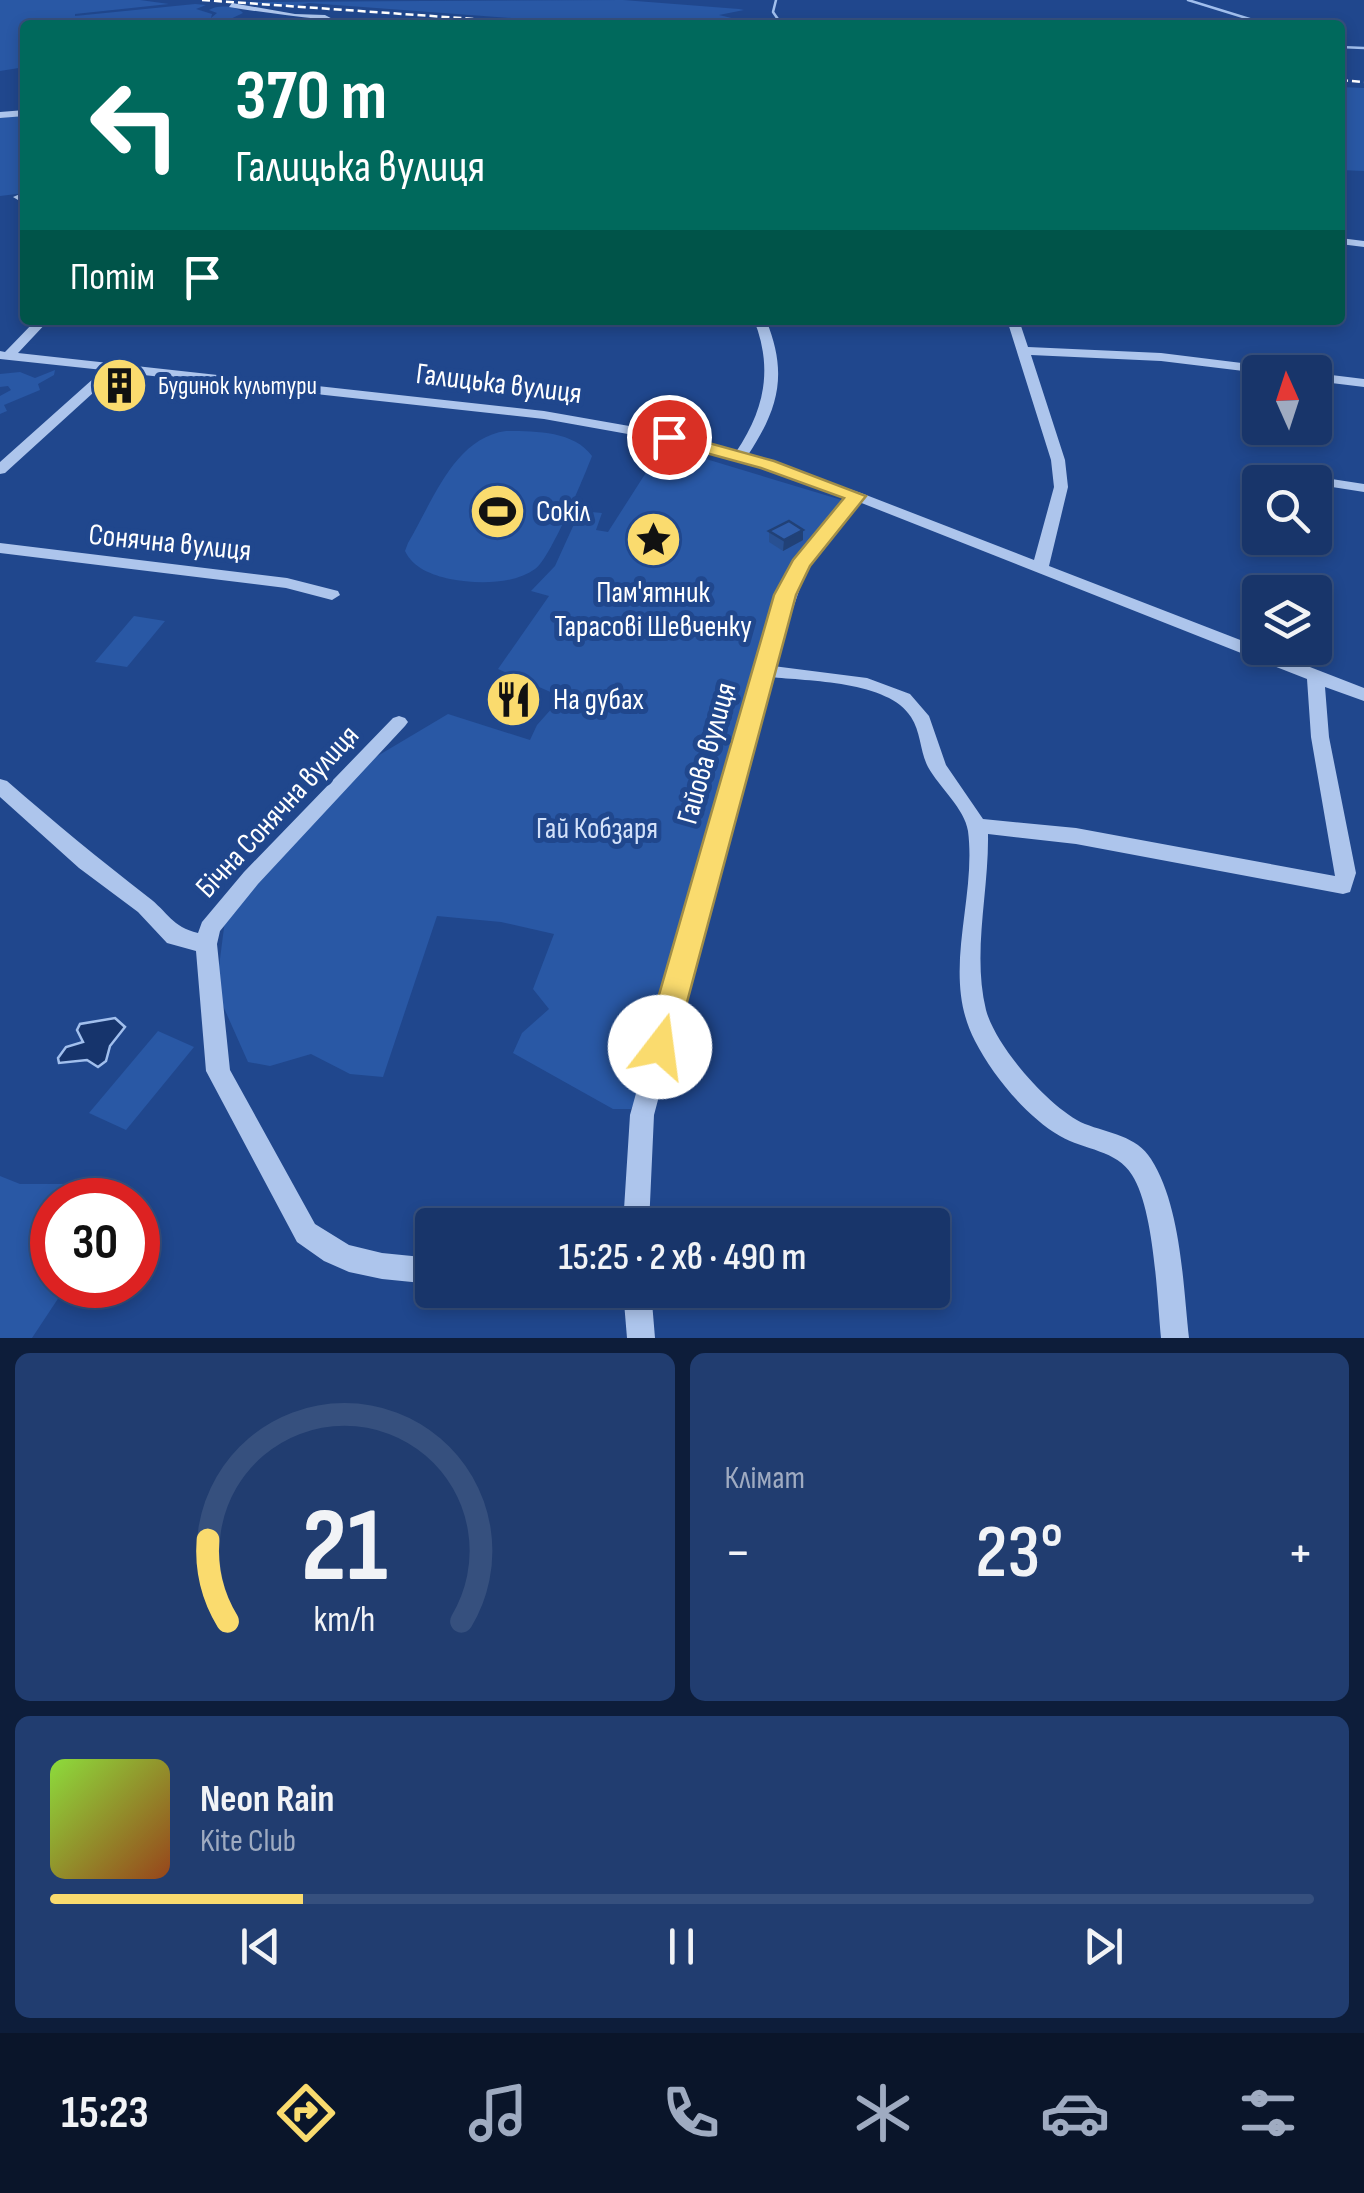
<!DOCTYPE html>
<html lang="uk">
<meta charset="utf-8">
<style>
body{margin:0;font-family:"Sofia Sans Condensed",sans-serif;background:#213d70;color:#f1f3f6;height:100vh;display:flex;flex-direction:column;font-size:38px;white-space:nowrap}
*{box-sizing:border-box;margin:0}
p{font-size:32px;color:#9fabc1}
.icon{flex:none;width:55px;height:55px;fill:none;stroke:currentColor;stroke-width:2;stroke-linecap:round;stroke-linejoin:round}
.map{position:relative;height:1338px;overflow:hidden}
.details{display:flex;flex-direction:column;gap:15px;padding:15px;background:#0d1d3a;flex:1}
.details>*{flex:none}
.top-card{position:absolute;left:20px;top:20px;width:1325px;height:305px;border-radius:10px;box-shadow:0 5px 15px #0003,0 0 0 2px #36507e;background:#00695c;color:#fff;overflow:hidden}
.needle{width:65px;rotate:357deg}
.tools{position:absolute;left:1242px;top:355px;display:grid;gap:20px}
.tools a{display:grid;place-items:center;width:90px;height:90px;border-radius:10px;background:#18356a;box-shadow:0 5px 15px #0003,0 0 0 2px #36507e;font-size:50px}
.speed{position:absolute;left:30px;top:1178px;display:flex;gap:20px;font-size:50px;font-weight:700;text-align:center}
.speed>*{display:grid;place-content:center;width:130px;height:130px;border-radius:50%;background:#18356a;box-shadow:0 5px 15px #0003,0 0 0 2px #36507e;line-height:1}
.speed .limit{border:15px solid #d22;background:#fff;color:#111}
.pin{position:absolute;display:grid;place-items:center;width:85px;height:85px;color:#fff;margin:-42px;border:5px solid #fff;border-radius:50%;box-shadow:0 2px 10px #0007}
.me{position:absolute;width:110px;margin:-55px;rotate:15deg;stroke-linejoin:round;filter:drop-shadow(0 0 8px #0008)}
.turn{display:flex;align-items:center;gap:35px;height:210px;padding:0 50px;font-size:45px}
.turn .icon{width:130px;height:130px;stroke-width:2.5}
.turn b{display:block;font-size:70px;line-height:85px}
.then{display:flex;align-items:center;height:95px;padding:0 50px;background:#0003;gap:20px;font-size:38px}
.big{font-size:75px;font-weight:600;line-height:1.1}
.details .card{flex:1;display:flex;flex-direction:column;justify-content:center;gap:15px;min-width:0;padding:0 35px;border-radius:15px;background:#213d70}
.details .dial{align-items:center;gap:0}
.dial svg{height:260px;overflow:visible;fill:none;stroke:#36507e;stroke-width:7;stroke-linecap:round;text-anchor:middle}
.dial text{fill:#f1f3f6;stroke:none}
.song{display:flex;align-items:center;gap:30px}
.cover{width:120px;height:120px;border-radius:15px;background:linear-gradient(135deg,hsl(90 70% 55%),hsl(20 70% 35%))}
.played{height:10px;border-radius:5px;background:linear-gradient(90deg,#fadb6e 20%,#36507e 20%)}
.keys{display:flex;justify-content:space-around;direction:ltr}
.heat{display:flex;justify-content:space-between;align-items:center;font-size:55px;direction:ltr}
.details .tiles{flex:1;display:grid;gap:15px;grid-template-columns:1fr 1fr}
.card:last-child{grid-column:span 2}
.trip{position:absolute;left:415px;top:1208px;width:535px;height:100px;border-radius:10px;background:#18356a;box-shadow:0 5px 15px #0003,0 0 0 2px #36507e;font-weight:600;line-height:100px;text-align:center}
.dock{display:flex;height:160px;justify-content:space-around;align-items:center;background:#0a152a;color:#9fabc1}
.dock .icon{width:70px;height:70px}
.dock .current{color:#fadb6e}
.dock b{font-size:45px;color:#f1f3f6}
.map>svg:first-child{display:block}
.green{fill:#2958a5}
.water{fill:#16346c;stroke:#a1bfed;stroke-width:2.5}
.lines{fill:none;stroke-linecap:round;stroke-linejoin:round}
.stream{stroke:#a1bfed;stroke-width:2.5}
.minor{fill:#adc5ec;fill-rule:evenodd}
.rail{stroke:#fff;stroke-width:2.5;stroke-dasharray:8 4;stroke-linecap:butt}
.wall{fill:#285092}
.shaded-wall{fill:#214177}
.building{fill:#2f5daa;stroke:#214177;stroke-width:2.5}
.route{fill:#fadb6e;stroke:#a28e48;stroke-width:2.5}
.labels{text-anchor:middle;stroke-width:10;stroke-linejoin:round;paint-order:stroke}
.far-poi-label{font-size:25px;fill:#fff;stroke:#20478d;text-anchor:start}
.street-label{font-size:30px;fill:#fff;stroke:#20478d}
.poi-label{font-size:30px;fill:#fff;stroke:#20478d;text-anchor:start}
.park-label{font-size:30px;fill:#d3e1f9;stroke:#20478d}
</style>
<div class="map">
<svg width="1364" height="1338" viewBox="0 0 1364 1338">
<rect width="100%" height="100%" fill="#20478d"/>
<g class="green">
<path d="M0,0h140l29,4 -94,10v2l120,-12 11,1 -10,4 16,5 -1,4 6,-5 -8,-3c9,-6 29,-4 34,3l-25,12h-193v42l-25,4z"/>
<polygon points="623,0 739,9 744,10 719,15 744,21 747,25 605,25 309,3 295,6 240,2"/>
<polygon points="1340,87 1364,88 1364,171 1340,170"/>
<polygon points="25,115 25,145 21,148 25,158 19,165 25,177 25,193 0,196 0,118"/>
<polygon points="55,370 54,375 38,384 40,390 4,405 7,411 0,414 0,396 11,390 8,386 0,387 0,374 20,372 35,378"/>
<path d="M506,431c29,0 68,0 86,25 -8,21 -42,103 -57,113 -22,16 -60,15 -85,10 -18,-4 -37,-11 -45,-28l3,-8c25,-42 46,-105 98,-112z"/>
<path d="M663,446l182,55 -51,61 -27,60 -105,373 -11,10c11,31 -5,76 -20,104h-18l-100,-56 9,-20 27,-24 -16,-20 21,-55 -53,-12 -64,-6 -54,161 -33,-3 -39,-20 -41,12 -22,-4 -32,-72 9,-70 144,-159 79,-47 82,26 7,-15 25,-28 -64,-28 51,-73 -18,-5 24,-25 25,-55 22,2 -6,17 12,2z"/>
<polygon points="134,616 165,621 127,667 95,662"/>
<polygon points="158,1031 194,1047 126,1130 89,1113"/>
<polygon points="0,1176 20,1184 83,1184 101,1200 52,1200 52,1285 67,1285 32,1338 0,1338"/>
</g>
<polygon class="water" points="115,1018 125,1027 110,1046 106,1061 98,1067 87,1060 59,1063 58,1058 66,1047 83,1042 77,1030 80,1024"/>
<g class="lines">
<g class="stream">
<polyline points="776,0 773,12 782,25"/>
<polyline points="1188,0 1269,25"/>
<polyline points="1340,47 1364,48"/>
</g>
<g class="minor">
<path d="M232,3l63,11 30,1 19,10c-10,0 -14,-5 -24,-6 -30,-3 -60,-7 -91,-12z"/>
<polygon points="25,110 25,116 0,118 0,112"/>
<polygon points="25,192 25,198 18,200 13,197"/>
<polygon points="1340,238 1364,241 1364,247 1340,244"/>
<path d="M36,320h13l-31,33 526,58 125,22 67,19c29,-43 37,-84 18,-132h12c22,53 13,88 -18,135l113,38 173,67 20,-73 -3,-27 -44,-140h12l9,27 133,6 130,16 1,3 -32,1 -99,-12 -130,-6 34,105 3,27 -19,79 315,122v13l-39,-14 4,50 27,136 -6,19 -7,2 -267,-50 -88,-10c1,58 -16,119 -2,176 10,37 64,99 99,114 23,9 52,12 66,35 30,47 32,125 38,179h-28c-4,-42 -7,-129 -29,-163 -15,-25 -48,-25 -72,-39 -34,-20 -67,-60 -85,-95 -35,-67 2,-140 -7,-210 -3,-22 -29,-44 -40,-64 -8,-15 -7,-35 -17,-50 -22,-36 -103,-36 -141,-40l-116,438 -5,110h-26l7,-110 132,-475 30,-76 55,-66 -84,-30 -96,-27 -123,-22 -428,-47 -111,101 -5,1v-12l103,-92 -103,-11v-8l5,1zM859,502l448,177 4,58 24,139 -259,-48 -93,-9 -37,-54 -17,-49 -19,-22 -43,-16 -94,-12 35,-101z"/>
<polygon points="1315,373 1364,379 1364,387 1315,381"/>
<polygon points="1261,468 1364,484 1364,492 1256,475 1254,472"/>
<polygon points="0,543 287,578 338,591 340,595 332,600 286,588 0,553"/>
<path d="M399,716l6,2 3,4 -3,4 -147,158 -38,47 -3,13 13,126 85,154 34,21 33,8 50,5v26l-50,-5 -33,-7 -25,-11 -27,-19 -91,-171 -10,-120 -29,-8 -29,-31 -59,-44 -79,-71v-18l7,2c47,41 92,78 141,116 20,15 24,30 50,36l4,-11 42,-50 149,-154z"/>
<polygon points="623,1290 651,1290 655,1338 627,1338"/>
</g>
<g class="rail">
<polyline points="202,0 561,25"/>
<polyline points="1340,80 1364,82"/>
</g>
</g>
<g class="wall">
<polygon points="98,381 141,383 129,393 101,390"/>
<polygon points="769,531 803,540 783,551 769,542"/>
</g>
<g class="shaded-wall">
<polygon points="138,374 141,383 129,393 126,384"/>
<polygon points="803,530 803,540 783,551 784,540"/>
</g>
<g class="building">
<polygon points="110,370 138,374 126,384 98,381"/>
<polygon points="789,521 803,530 784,540 769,531"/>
</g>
<polygon class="route" points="669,432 774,461 866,496 810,566 796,595 675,1047 670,1057 660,1061 649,1057 644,1047 774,595 793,560 844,498 761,468 662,441 660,437"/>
<defs>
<symbol id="building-disc" viewBox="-11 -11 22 22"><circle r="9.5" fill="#fadb6e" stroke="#20478d"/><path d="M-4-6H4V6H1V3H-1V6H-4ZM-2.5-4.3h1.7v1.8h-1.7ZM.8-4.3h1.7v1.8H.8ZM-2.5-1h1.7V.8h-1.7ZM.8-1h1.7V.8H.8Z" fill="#111"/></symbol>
<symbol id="stadium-disc" viewBox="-11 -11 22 22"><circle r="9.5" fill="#fadb6e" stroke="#20478d"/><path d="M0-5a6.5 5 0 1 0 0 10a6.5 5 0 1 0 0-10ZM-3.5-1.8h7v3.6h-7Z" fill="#111"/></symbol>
<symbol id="sight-disc" viewBox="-11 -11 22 22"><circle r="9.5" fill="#fadb6e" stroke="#20478d"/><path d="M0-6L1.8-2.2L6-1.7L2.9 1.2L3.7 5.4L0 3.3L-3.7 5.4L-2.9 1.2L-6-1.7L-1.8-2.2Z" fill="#111"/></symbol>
<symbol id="restaurant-disc" viewBox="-11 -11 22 22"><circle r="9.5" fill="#fadb6e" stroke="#20478d"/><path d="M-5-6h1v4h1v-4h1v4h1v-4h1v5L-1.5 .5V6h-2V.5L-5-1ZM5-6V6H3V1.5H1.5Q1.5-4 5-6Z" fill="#111"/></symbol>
</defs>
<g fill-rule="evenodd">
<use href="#building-disc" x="88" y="354" width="63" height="63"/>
<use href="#stadium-disc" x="466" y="480" width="63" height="63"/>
<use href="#sight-disc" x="622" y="508" width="63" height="63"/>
<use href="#restaurant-disc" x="482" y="668" width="63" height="63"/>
</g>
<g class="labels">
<g class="far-poi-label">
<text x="158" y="394">Будинок культури</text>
</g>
<g class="street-label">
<text transform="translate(499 383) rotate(7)" y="10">Галицька вулиця</text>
<text transform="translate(170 542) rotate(6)" y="10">Сонячна вулиця</text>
<text transform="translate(706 753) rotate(-74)" y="10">Гайова вулиця</text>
<text transform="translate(277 811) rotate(-47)" y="10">Бічна Сонячна вулиця</text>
</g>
<g class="poi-label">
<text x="536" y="521">Сокіл</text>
<text x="653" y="602" text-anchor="middle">Пам'ятник<tspan x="653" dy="34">Тарасові Шевченку</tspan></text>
<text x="553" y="709">На дубах</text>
</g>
<g class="park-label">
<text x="597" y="838">Гай Кобзаря</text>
</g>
</g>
</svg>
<div class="tools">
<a><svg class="needle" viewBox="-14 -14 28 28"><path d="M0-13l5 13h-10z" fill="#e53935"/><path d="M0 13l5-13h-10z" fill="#9fabc1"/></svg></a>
<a><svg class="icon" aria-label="search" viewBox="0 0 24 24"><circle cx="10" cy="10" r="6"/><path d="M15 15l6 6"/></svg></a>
<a><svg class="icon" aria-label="layers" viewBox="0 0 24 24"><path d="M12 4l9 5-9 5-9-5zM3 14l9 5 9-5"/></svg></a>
</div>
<div class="speed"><div class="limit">30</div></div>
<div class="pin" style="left:669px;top:437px;background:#d93025"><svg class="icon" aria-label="arrive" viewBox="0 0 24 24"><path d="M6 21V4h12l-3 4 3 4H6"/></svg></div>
<svg class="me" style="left:660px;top:1047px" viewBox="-20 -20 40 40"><circle r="19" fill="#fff"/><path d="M0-13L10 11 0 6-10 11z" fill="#fadb6e"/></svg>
<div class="trip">15:25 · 2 хв · 490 m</div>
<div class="top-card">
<div class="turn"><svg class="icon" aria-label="left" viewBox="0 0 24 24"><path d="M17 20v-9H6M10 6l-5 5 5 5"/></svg><div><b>370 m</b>Галицька вулиця</div></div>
<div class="then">Потім<svg class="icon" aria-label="arrive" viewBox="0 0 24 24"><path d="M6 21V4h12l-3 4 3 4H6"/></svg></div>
</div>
</div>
<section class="details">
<div class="tiles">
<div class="card dial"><svg viewBox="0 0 100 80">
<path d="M14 69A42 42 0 1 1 86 69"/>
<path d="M14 69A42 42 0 0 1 8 44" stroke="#fadb6e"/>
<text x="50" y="56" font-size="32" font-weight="700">21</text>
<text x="50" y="72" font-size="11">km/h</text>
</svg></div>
<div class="card"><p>Клімат</p>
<div class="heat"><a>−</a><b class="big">23°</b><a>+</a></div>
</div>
<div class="card">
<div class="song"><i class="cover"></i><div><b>Neon Rain</b><p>Kite Club</p></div></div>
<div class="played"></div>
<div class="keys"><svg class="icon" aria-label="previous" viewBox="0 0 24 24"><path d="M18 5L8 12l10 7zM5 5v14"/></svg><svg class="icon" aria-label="pause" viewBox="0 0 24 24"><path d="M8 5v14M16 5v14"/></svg><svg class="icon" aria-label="next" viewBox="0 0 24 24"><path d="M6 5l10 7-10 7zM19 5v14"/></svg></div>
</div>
</div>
</section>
<nav class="dock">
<b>15:23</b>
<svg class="icon current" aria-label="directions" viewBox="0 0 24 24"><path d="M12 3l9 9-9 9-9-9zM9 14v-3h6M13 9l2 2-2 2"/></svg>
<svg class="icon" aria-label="music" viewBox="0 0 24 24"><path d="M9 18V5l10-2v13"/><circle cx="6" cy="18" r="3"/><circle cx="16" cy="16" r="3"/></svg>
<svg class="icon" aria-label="phone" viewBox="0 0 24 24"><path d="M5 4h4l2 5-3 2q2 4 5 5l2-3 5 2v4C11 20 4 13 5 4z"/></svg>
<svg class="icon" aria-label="climate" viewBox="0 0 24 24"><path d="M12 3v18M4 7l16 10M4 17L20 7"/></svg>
<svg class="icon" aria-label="car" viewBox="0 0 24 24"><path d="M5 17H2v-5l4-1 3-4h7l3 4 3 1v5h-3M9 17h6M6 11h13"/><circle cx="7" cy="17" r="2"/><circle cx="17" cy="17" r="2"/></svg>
<svg class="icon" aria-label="filters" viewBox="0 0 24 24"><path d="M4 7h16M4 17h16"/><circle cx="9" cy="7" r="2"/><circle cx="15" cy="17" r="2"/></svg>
</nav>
